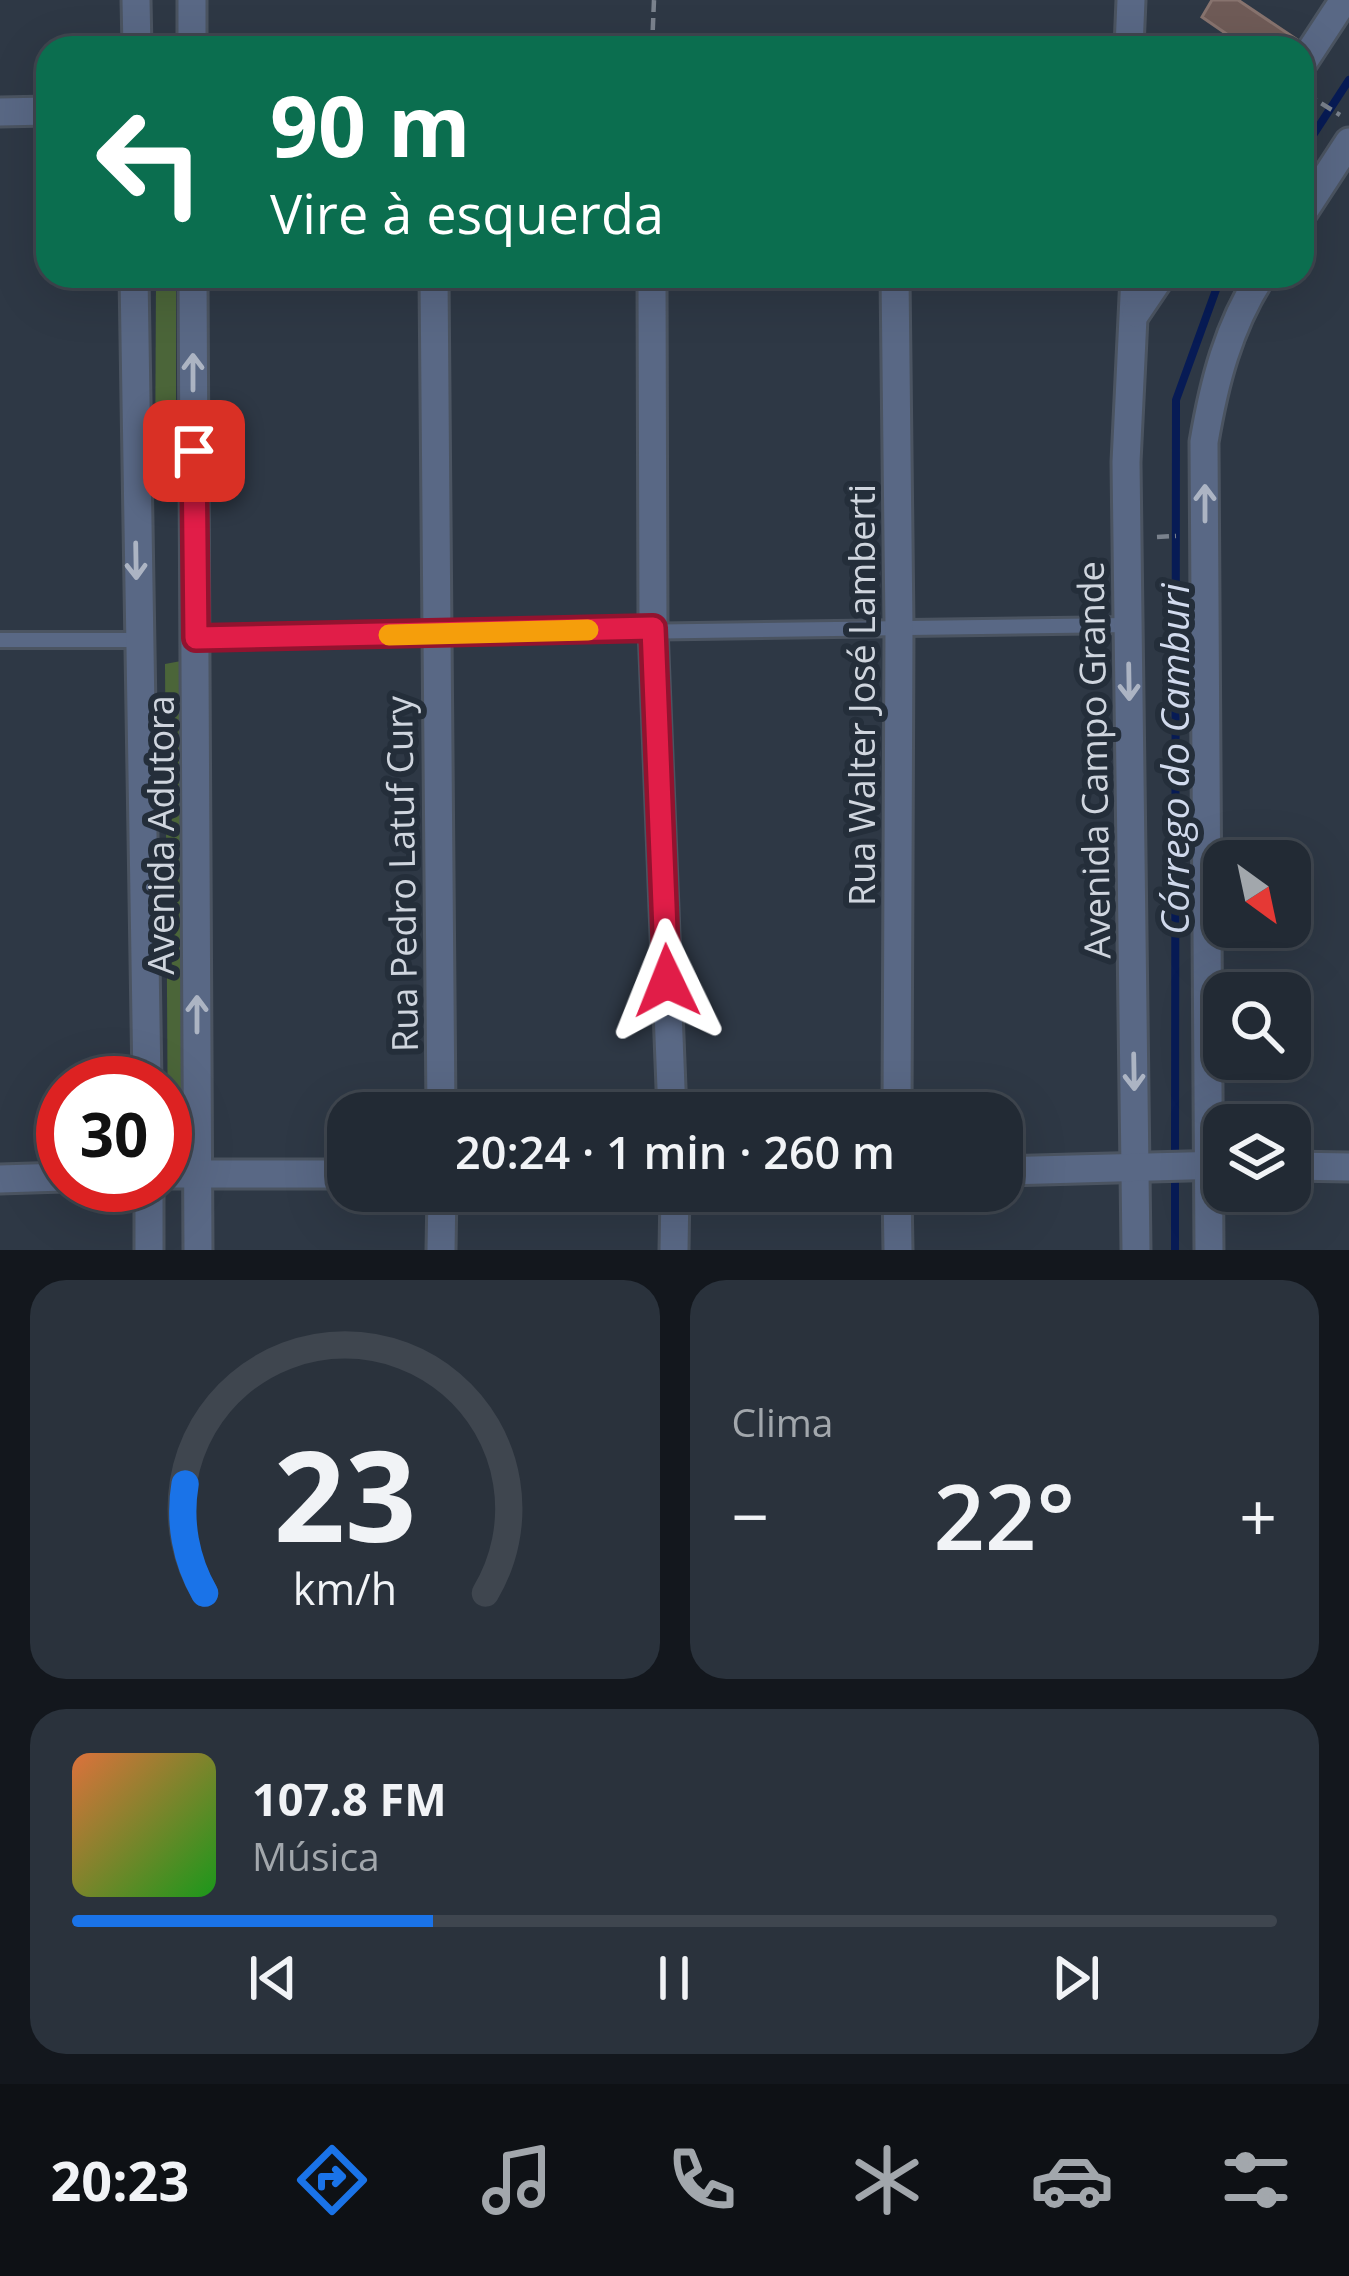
<!DOCTYPE html>
<html lang="pt">
<meta charset="utf-8">
<style>
body{margin:0;font-family:"Open Sans",sans-serif;background:#2a323c;color:#f1f3f6;height:100vh;display:flex;flex-direction:column;font-size:45px;white-space:nowrap}
*{box-sizing:border-box;margin:0}
p{font-size:39px;color:#a2a7ac}
.icon{flex:none;width:66px;height:66px;fill:none;stroke:currentColor;stroke-width:2;stroke-linecap:round;stroke-linejoin:round}
.map{position:relative;height:1250px;overflow:hidden}
.panel{display:flex;flex-direction:column;gap:30px;padding:30px;background:#13171d;flex:1}
.panel>*{flex:none}
.guide{position:absolute;left:36px;top:36px;width:1278px;height:252px;border-radius:36px;box-shadow:0 12px 48px #0002,0 0 0 3px #3f464f;background:#0b6e4f;color:#fff;overflow:hidden}
.needle{width:78px;rotate:147deg}
.controls{position:absolute;left:1203px;top:840px;display:grid;gap:24px}
.controls a{display:grid;place-items:center;width:108px;height:108px;border-radius:24px;background:#222a34;box-shadow:0 12px 48px #0002,0 0 0 3px #3f464f;font-size:60px}
.speed{position:absolute;left:36px;top:1056px;display:flex;gap:24px;font-size:60px;font-weight:700;text-align:center}
.speed>*{display:grid;place-content:center;width:156px;height:156px;border-radius:50%;background:#222a34;box-shadow:0 12px 48px #0002,0 0 0 3px #3f464f;line-height:1}
.speed .limit{border:18px solid #d22;background:#fff;color:#111}
.pin{position:absolute;display:grid;place-items:center;width:102px;height:102px;color:#fff;margin:-51px;border-radius:24px;box-shadow:0 6px 18px #0006}
.me{position:absolute;width:132px;margin:-66px;rotate:358deg;stroke-linejoin:round;filter:drop-shadow(0 0 9px #0008)}
.turn{display:flex;align-items:center;gap:42px;height:252px;padding:0 36px;font-size:54px}
.turn .icon{width:156px;height:156px;stroke-width:2.5}
.turn b{display:block;font-size:84px;line-height:102px}
.big{font-size:90px;font-weight:600;line-height:1.1}
.panel .widget{flex:1;display:flex;flex-direction:column;justify-content:center;gap:18px;min-width:0;padding:0 42px;border-radius:36px;background:#2a323c}
.panel .dial{align-items:center;gap:0}
.dial svg{height:312px;overflow:visible;fill:none;stroke:#3f464f;stroke-width:7;stroke-linecap:round;text-anchor:middle}
.dial text{fill:#f1f3f6;stroke:none}
.song{display:flex;align-items:center;gap:36px}
.cover{width:144px;height:144px;border-radius:18px;background:linear-gradient(135deg,hsl(20 70% 55%),hsl(120 70% 35%))}
.played{height:12px;border-radius:6px;background:linear-gradient(90deg,#1a73e8 30%,#3f464f 30%)}
.keys{display:flex;justify-content:space-around;direction:ltr}
.heat{display:flex;justify-content:space-between;align-items:center;font-size:66px;direction:ltr}
.panel .tiles{flex:1;display:grid;gap:30px;grid-template-columns:1fr 1fr}
.widget:last-child{grid-column:span 2}
.trip{position:absolute;left:327px;top:1092px;width:696px;height:120px;border-radius:36px;background:#222a34;box-shadow:0 12px 48px #0002,0 0 0 3px #3f464f;font-weight:600;line-height:120px;text-align:center}
.tab-bar{display:flex;height:192px;justify-content:space-around;align-items:center;background:#0e1115;color:#a2a7ac}
.tab-bar .icon{width:84px;height:84px}
.tab-bar .on{color:#1a73e8}
.tab-bar b{font-size:54px;color:#f1f3f6}
.map>svg:first-child{display:block}
.green{fill:#4b6539}
.lines{fill:none;stroke-linecap:round;stroke-linejoin:round}
.stream{stroke:#071b55;stroke-width:8}
.building{fill:#6f5b57;stroke:#87736e;stroke-width:3}
.lane-casing{stroke:#4b5461;stroke-width:20}
.street-casing{stroke:#4b5461;stroke-width:33}
.path{stroke:#7a828d;stroke-width:4.5;stroke-dasharray:12 6;stroke-linecap:butt}
.lane{stroke:#596885;stroke-width:14}
.street{stroke:#596885;stroke-width:27}
.oneway{stroke:#acb4c3}
.route-casing{stroke:#92132f;stroke-width:30}
.route{stroke:#e11d48;stroke-width:21}
.slow{stroke:#f59e0b;stroke-width:21}
.labels{text-anchor:middle;stroke-width:12;stroke-linejoin:round;paint-order:stroke}
.street-label{font-size:36px;fill:#cfd5de;stroke:#242e3a}
.water-label{font-size:39px;font-style:italic;fill:#d1daed;stroke:#242e3a}
</style>
<div class="map">
<svg width="1349" height="1250" viewBox="0 0 1349 1250">
<rect width="100%" height="100%" fill="#2e3845"/>
<g class="green">
<polygon points="156,276 176,276 176,482 155,484"/>
<polygon points="181,661 184,1155 168,1156 165,664"/>
</g>
<g class="lines">
<g class="stream">
<polyline points="1302,152 1349,80"/>
<polyline points="1175,1160 1176,400 1221,276"/>
<polyline points="1175,1250 1175,1175"/>
</g>
</g>
<polygon class="building" points="1212,0 1238,0 1305,45 1247,48 1202,17"/>
<g class="lines">
<defs>
<g id="lane">
<polyline points="196,638 1128,625"/>
<polyline points="0,640 137,640"/>
</g>
<g id="street">
<polyline points="136,0 137,48"/>
<polyline points="192,0 192,48"/>
<polyline points="1129,48 1131,0"/>
<polyline points="1302,64 1344,0"/>
<polyline points="0,112 48,111"/>
<polyline points="1302,214 1349,142"/>
<polyline points="134,276 147,1083"/>
<polyline points="193,276 198,1250"/>
<polyline points="434,276 441,1113"/>
<polyline points="652,276 653,628 672,1113"/>
<polyline points="895,276 899,627 897,1113"/>
<polyline points="1135,276 1126,462 1136,1250"/>
<polyline points="1136,313 1161,276"/>
<polyline points="1290,1166 1349,1167"/>
<polyline points="1002,1171 1224,1165"/>
<polyline points="165,1174 348,1174"/>
<polyline points="0,1179 63,1177"/>
<polyline points="149,1185 149,1250"/>
<polyline points="897,1191 898,1250"/>
<polyline points="441,1250 442,1191"/>
<polyline points="674,1250 675,1191"/>
<path d="M1209,1250l-5,-808c10,-59 24,-115 57,-166"/>
</g>
</defs>
<use href="#lane" class="lane-casing"/>
<use href="#street" class="street-casing"/>
<g class="path">
<polyline points="652,48 654,0"/>
<polyline points="1306,94 1340,115"/>
<polyline points="1157,537 1176,536"/>
</g>
<use href="#lane" class="lane"/>
<use href="#street" class="street"/>
</g>
<defs><path id="oneway-shaft" d="M-6 0H5M1.5-3L5.5 0L1.5 3" fill="none" stroke-width="1.6" stroke-linecap="round" stroke-linejoin="round" transform="scale(3)"/></defs>
<g class="oneway">
<use href="#oneway-shaft" transform="translate(193 372) rotate(-90)"/>
<use href="#oneway-shaft" transform="translate(1205 503) rotate(-90)"/>
<use href="#oneway-shaft" transform="translate(136 561) rotate(89)"/>
<use href="#oneway-shaft" transform="translate(1129 682) rotate(89)"/>
<use href="#oneway-shaft" transform="translate(197 1014) rotate(-90)"/>
<use href="#oneway-shaft" transform="translate(1134 1072) rotate(89)"/>
</g>
<g class="lines">
<defs>
<polyline id="route" points="194,451 196,638 653,628 667,981"/>
</defs>
<use href="#route" class="route-casing"/>
<use href="#route" class="route"/>
<polyline class="slow" points="389,635 588,630"/>
</g>
<g class="labels">
<g class="street-label">
<text transform="translate(862 695) rotate(-90)" y="13">Rua Walter José Lamberti</text>
<text transform="translate(1094 760) rotate(-91)" y="13">Avenida Campo Grande</text>
<text transform="translate(161 835) rotate(-90)" y="13">Avenida Adutora</text>
<text transform="translate(402 874) rotate(-91)" y="13">Rua Pedro Latuf Cury</text>
</g>
<g class="water-label">
<text transform="translate(1175 759) rotate(-90)" y="14">Córrego do Camburi</text>
</g>
</g>
</svg>
<div class="controls">
<a><svg class="needle" viewBox="-14 -14 28 28"><path d="M0-13l5 13h-10z" fill="#e53935"/><path d="M0 13l5-13h-10z" fill="#a2a7ac"/></svg></a>
<a><svg class="icon" aria-label="search" viewBox="0 0 24 24"><circle cx="10" cy="10" r="6"/><path d="M15 15l6 6"/></svg></a>
<a><svg class="icon" aria-label="layers" viewBox="0 0 24 24"><path d="M12 4l9 5-9 5-9-5zM3 14l9 5 9-5"/></svg></a>
</div>
<div class="speed"><div class="limit">30</div></div>
<div class="pin" style="left:194px;top:451px;background:#d93025"><svg class="icon" aria-label="arrive" viewBox="0 0 24 24"><path d="M6 21V4h12l-3 4 3 4H6"/></svg></div>
<svg class="me" style="left:667px;top:981px" viewBox="-20 -20 40 40"><path d="M0-17L14 15 0 8-14 15z" fill="#e11d48" stroke="#fff" stroke-width="4"/></svg>
<div class="trip">20:24 · 1 min · 260 m</div>
<div class="guide">
<div class="turn"><svg class="icon" aria-label="left" viewBox="0 0 24 24"><path d="M17 20v-9H6M10 6l-5 5 5 5"/></svg><div><b>90 m</b>Vire à esquerda</div></div>
</div>
</div>
<section class="panel">
<div class="tiles">
<div class="widget dial"><svg viewBox="0 0 100 80">
<path d="M14 69A42 42 0 1 1 86 69"/>
<path d="M14 69A42 42 0 0 1 9 41" stroke="#1a73e8"/>
<text x="50" y="56" font-size="32" font-weight="700">23</text>
<text x="50" y="72" font-size="11">km/h</text>
</svg></div>
<div class="widget"><p>Clima</p>
<div class="heat"><a>−</a><b class="big">22°</b><a>+</a></div>
</div>
<div class="widget">
<div class="song"><i class="cover"></i><div><b>107.8 FM</b><p>Música</p></div></div>
<div class="played"></div>
<div class="keys"><svg class="icon" aria-label="previous" viewBox="0 0 24 24"><path d="M18 5L8 12l10 7zM5 5v14"/></svg><svg class="icon" aria-label="pause" viewBox="0 0 24 24"><path d="M8 5v14M16 5v14"/></svg><svg class="icon" aria-label="next" viewBox="0 0 24 24"><path d="M6 5l10 7-10 7zM19 5v14"/></svg></div>
</div>
</div>
</section>
<nav class="tab-bar">
<b>20:23</b>
<svg class="icon on" aria-label="directions" viewBox="0 0 24 24"><path d="M12 3l9 9-9 9-9-9zM9 14v-3h6M13 9l2 2-2 2"/></svg>
<svg class="icon" aria-label="music" viewBox="0 0 24 24"><path d="M9 18V5l10-2v13"/><circle cx="6" cy="18" r="3"/><circle cx="16" cy="16" r="3"/></svg>
<svg class="icon" aria-label="phone" viewBox="0 0 24 24"><path d="M5 4h4l2 5-3 2q2 4 5 5l2-3 5 2v4C11 20 4 13 5 4z"/></svg>
<svg class="icon" aria-label="climate" viewBox="0 0 24 24"><path d="M12 3v18M4 7l16 10M4 17L20 7"/></svg>
<svg class="icon" aria-label="car" viewBox="0 0 24 24"><path d="M5 17H2v-5l4-1 3-4h7l3 4 3 1v5h-3M9 17h6M6 11h13"/><circle cx="7" cy="17" r="2"/><circle cx="17" cy="17" r="2"/></svg>
<svg class="icon" aria-label="filters" viewBox="0 0 24 24"><path d="M4 7h16M4 17h16"/><circle cx="9" cy="7" r="2"/><circle cx="15" cy="17" r="2"/></svg>
</nav>
